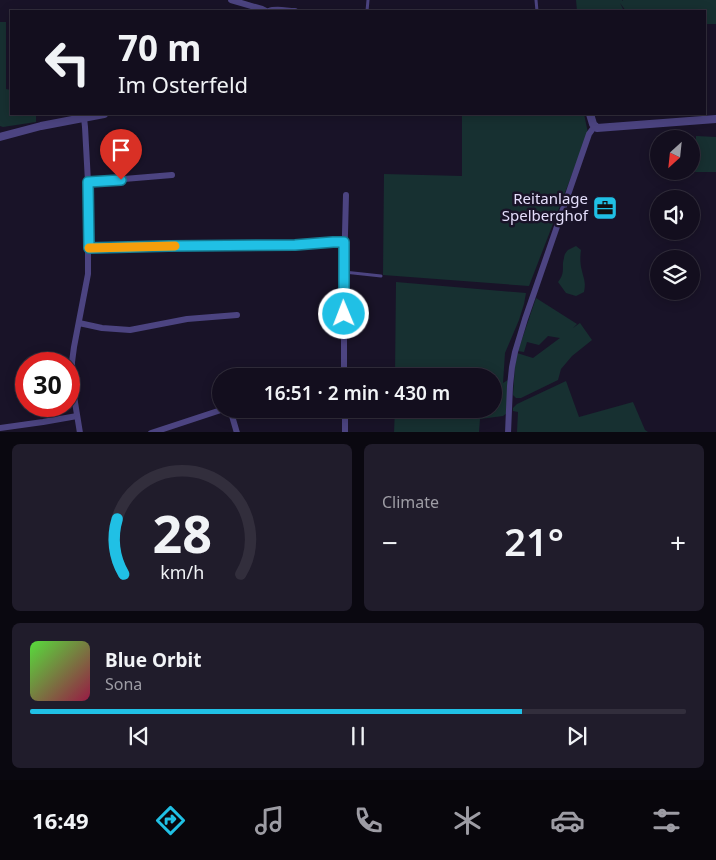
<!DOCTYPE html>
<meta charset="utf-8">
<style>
body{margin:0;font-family:"Noto Sans",sans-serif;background:#201c2b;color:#f1f3f6;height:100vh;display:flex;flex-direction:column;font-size:19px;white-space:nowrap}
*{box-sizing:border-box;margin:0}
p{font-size:16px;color:#9d9ca4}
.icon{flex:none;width:28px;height:28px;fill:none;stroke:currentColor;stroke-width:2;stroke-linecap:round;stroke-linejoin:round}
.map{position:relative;height:432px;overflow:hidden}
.panel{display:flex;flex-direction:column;gap:12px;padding:12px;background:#0a0810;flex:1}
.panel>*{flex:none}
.top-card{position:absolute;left:10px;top:10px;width:696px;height:105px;border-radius:0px;box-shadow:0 2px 12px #0003,0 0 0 1px #322e3c;background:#130e1e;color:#f1f3f6;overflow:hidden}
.needle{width:32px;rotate:207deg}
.tools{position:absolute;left:650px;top:130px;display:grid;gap:10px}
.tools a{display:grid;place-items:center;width:50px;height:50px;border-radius:50%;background:#130e1e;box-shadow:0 2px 12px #0003,0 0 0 1px #322e3c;font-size:25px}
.speed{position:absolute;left:15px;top:352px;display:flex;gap:10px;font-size:25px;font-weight:700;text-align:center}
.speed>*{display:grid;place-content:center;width:65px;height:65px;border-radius:50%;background:#130e1e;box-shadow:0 2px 12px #0003,0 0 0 1px #322e3c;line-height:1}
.speed .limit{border:8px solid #d22;background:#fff;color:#111}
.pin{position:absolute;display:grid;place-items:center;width:42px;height:42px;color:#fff;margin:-51px -21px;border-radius:50% 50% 50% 0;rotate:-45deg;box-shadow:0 0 5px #0007}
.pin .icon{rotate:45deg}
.me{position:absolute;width:55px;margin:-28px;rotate:359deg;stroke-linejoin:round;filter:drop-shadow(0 0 4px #0008)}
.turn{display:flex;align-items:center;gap:18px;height:105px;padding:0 25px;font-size:22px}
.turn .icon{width:65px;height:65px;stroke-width:2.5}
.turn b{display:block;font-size:35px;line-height:42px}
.big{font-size:38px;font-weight:600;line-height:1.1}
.panel .widget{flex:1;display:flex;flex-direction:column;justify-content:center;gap:8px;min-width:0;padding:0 18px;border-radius:8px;background:#201c2b}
.panel .dial{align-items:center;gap:0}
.dial svg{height:130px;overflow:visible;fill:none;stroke:#322e3c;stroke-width:7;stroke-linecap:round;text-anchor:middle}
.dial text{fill:#f1f3f6;stroke:none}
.song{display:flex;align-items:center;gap:15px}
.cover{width:60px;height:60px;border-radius:8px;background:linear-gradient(135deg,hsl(110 70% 55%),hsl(340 70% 35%))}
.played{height:5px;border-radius:2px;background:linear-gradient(90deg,#20c0e5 75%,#322e3c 75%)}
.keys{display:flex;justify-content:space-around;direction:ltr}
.heat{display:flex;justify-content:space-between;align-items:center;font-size:28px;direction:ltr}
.panel .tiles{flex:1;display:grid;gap:12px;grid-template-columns:1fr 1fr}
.widget:last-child{grid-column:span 2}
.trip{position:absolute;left:212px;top:368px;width:290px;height:50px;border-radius:25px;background:#130e1e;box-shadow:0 2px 12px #0003,0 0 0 1px #322e3c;font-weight:600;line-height:50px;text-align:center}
.dock{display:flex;height:80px;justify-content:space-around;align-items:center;background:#08060c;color:#9d9ca4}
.dock .icon{width:35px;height:35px}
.dock .on{color:#20c0e5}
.dock b{font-size:22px;color:#f1f3f6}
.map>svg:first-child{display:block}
.green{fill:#173031}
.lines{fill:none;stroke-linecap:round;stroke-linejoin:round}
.service{stroke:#4c4481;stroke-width:3}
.minor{stroke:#4c4481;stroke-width:6}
.tertiary{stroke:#4c4481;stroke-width:8}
.route-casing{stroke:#157d95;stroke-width:12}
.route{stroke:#20c0e5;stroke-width:9}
.slow{stroke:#f59e0b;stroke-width:9}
.labels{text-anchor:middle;stroke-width:5;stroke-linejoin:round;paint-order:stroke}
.poi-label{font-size:15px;fill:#e4defb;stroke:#191328;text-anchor:end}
</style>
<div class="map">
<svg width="716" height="433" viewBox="0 0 716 433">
<rect width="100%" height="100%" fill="#191328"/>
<g class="green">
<polygon points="576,0 622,0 622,1 623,0 716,0 716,24 705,24 705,11 626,11 620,3 624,11 577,11"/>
<polygon points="0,22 6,22 6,89 11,90 11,114 36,114 36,122 3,127 0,126"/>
<polygon points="462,114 584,114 588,133 529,286 383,275 384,174 462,176"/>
<polygon points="696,136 716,137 716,172 695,172"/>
<path d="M576,246l5,4c-1,7 -1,14 1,21 2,9 4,11 2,21l-8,4 -10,-3 -8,-11c8,-10 3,-14 6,-24 0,-3 2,-6 4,-8z"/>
<polygon points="396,282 526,293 524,304 519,320 505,353 503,383 508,380 507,413 503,416 480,419 479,432 394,433 395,409 494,409 494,376 395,376"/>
<polygon points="536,298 577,324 573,328 580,323 592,340 572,356 561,369 558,380 521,398 516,398 513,395 515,366 517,353 533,358 560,338 548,336 539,345 527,342 524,352 518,351"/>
<polygon points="566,381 579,417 633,402 645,430 648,432 517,432 518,412 513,411 513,408 517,404"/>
</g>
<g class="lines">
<g class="service">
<polyline points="536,0 537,11"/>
<polyline points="367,11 368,0"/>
<polyline points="344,272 381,276"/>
</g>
<g class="minor">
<polyline points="231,0 262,9 266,11"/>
<path d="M269,11c7,-3 18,0 26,0"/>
<polyline points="88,182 172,175"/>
<polyline points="89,248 169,245 295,245 333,242 344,242"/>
<polyline points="79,323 102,328 130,330 187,319 237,315"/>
<polyline points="341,376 344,369 344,272 346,195"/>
<polyline points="230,409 237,433"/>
<polyline points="0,428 43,422 77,416"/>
<polyline points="80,433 73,390 72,362 74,347 88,274 88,182 85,127 84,118"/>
<polyline points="151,433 224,409"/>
<polyline points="345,433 345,409"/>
<polyline points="508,433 510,386 512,367 515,352 525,319 589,134 594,127"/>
</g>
<g class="tertiary">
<polyline points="590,114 593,124 597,128 716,119"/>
<polyline points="0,137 41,126 104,114"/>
</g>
</g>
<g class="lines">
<defs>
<polyline id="route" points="121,180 88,182 89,248 169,246 295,245 333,242 344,242 344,314"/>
</defs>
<use href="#route" class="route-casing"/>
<use href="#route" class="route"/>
<polyline class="slow" points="89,248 175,246"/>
</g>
<defs>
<symbol id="office-square" viewBox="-11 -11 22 22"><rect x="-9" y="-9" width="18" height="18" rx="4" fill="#20c0e5" stroke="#191328"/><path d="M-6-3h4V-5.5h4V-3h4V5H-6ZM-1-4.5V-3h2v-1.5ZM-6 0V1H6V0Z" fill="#111"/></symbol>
</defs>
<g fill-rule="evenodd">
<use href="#office-square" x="591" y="194" width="28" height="28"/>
</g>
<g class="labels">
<g class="poi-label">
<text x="588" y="204">Reitanlage<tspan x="588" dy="17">Spelberghof</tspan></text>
</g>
</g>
</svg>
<div class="tools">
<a><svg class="needle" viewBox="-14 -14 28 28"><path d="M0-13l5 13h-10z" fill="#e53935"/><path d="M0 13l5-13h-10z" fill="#9d9ca4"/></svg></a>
<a><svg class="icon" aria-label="sound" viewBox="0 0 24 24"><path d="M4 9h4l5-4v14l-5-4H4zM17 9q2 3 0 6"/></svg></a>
<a><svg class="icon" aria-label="layers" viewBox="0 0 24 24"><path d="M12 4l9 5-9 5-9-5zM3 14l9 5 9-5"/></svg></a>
</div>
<div class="speed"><div class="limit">30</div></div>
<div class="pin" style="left:121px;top:180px;background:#d93025"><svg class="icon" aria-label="arrive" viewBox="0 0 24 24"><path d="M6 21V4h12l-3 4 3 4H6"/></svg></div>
<svg class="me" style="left:344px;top:314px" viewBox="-20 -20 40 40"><circle r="17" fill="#20c0e5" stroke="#fff" stroke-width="3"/><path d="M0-11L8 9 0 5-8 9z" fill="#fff"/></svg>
<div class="trip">16:51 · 2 min · 430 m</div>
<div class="top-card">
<div class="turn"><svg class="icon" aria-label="left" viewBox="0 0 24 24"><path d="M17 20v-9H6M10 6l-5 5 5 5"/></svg><div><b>70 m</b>Im Osterfeld</div></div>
</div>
</div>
<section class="panel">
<div class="tiles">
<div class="widget dial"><svg viewBox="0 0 100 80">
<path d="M14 69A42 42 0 1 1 86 69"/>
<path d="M14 69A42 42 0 0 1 10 35" stroke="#20c0e5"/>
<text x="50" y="56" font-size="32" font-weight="700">28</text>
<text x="50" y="72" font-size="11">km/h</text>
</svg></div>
<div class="widget"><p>Climate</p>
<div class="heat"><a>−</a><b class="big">21°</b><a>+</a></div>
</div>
<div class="widget">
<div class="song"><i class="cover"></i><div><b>Blue Orbit</b><p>Sona</p></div></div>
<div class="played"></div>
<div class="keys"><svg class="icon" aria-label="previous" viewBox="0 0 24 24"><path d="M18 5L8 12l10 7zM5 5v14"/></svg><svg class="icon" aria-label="pause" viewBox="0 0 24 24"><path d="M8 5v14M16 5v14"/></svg><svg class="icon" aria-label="next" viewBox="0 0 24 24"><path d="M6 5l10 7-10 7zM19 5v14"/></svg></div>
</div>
</div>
</section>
<nav class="dock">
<b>16:49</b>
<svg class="icon on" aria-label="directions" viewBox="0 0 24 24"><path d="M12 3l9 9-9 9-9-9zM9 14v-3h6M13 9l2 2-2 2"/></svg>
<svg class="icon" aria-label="music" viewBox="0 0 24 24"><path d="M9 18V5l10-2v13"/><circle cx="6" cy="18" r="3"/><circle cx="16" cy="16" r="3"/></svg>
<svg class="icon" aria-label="phone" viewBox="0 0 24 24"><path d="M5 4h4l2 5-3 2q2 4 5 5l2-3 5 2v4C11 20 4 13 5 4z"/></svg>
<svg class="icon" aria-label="climate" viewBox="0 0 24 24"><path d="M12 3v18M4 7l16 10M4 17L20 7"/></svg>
<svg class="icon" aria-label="car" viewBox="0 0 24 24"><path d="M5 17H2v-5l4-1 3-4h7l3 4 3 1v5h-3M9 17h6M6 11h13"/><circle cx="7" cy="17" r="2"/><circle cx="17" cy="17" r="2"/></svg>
<svg class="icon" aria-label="filters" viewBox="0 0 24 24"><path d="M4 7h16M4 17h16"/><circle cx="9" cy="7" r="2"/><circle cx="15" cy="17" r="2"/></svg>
</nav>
